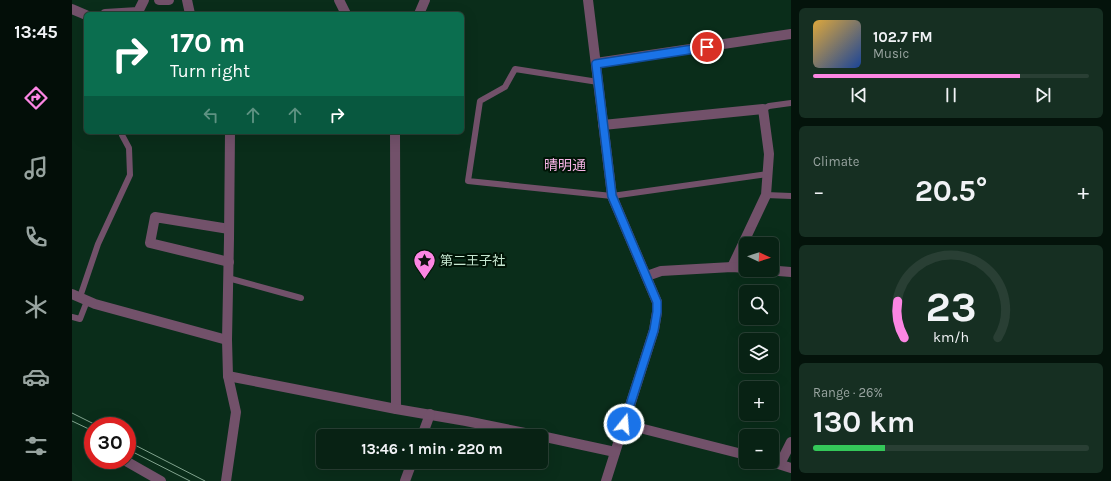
<!DOCTYPE html>
<meta charset="utf-8">
<style>
body{margin:0;font-family:Karla,"Noto Sans JP",sans-serif;background:#162f22;color:#f1f3f6;height:100vh;display:flex;flex-direction:column;font-size:15px;white-space:nowrap}
*{box-sizing:border-box;margin:0}
p{font-size:13px;color:#98a4a0}
.icon{flex:none;width:22px;height:22px;fill:none;stroke:currentColor;stroke-width:2;stroke-linecap:round;stroke-linejoin:round}
.map{position:relative;flex:1;overflow:hidden}
.drawer{display:flex;flex-direction:column;gap:8px;padding:8px;background:#04130b;width:320px}
.drawer>*{flex:none}
.hud{position:absolute;left:12px;top:12px;width:380px;height:122px;border-radius:6px;box-shadow:0 4px 16px #0002,0 0 0 1px #293f34;background:#0b6e4f;color:#fff;overflow:hidden}
.needle{width:26px;rotate:94deg}
.controls{position:absolute;left:667px;top:237px;display:grid;gap:8px}
.controls a{display:grid;place-items:center;width:40px;height:40px;border-radius:6px;background:#082214;box-shadow:0 4px 16px #0002,0 0 0 1px #293f34;font-size:20px}
.speed{position:absolute;left:12px;top:417px;display:flex;gap:8px;font-size:20px;font-weight:700;text-align:center}
.speed>*{display:grid;place-content:center;width:52px;height:52px;border-radius:50%;background:#082214;box-shadow:0 4px 16px #0002,0 0 0 1px #293f34;line-height:1}
.speed .limit{border:6px solid #d22;background:#fff;color:#111}
.pin{position:absolute;display:grid;place-items:center;width:34px;height:34px;color:#fff;margin:-17px;border:2px solid #fff;border-radius:50%;box-shadow:0 1px 4px #0007}
.me{position:absolute;width:44px;margin:-22px;rotate:17deg;stroke-linejoin:round;filter:drop-shadow(0 0 3px #0008)}
.turn{display:flex;align-items:center;gap:14px;height:84px;padding:0 20px;font-size:18px}
.turn .icon{width:52px;height:52px;stroke-width:2.5}
.turn b{display:block;font-size:28px;line-height:34px}
.lanes{display:flex;align-items:center;height:38px;padding:0 20px;background:#0003;justify-content:center;gap:20px;direction:ltr}
.lanes .off{opacity:.35}
.big{font-size:30px;font-weight:700;line-height:1.1}
.drawer .widget{flex:1;display:flex;flex-direction:column;justify-content:center;gap:6px;min-width:0;padding:0 14px;border-radius:6px;background:#162f22}
.drawer .dial{align-items:center;gap:0}
.dial svg{height:104px;overflow:visible;fill:none;stroke:#293f34;stroke-width:7;stroke-linecap:round;text-anchor:middle}
.dial text{fill:#f1f3f6;stroke:none}
.song{display:flex;align-items:center;gap:12px}
.cover{width:48px;height:48px;border-radius:6px;background:linear-gradient(135deg,hsl(40 70% 55%),hsl(220 70% 35%))}
.played{height:4px;border-radius:2px;background:linear-gradient(90deg,#fc86e3 75%,#293f34 75%)}
.keys{display:flex;justify-content:space-around;direction:ltr}
.heat{display:flex;justify-content:space-between;align-items:center;font-size:22px;direction:ltr}
.charge{height:6px;border-radius:3px;background:linear-gradient(90deg,#34c759 26%,#293f34 0)}
.trip{position:absolute;left:244px;top:429px;width:232px;height:40px;border-radius:6px;background:#082214;box-shadow:0 4px 16px #0002,0 0 0 1px #293f34;font-weight:700;line-height:40px;text-align:center}
main{display:flex;flex:1;min-height:0}
.dock{display:flex;flex-direction:column;width:72px;justify-content:space-around;align-items:center;background:#030e08;color:#98a4a0}
.dock .icon{width:28px;height:28px}
.dock .active{color:#fc86e3}
.dock b{font-size:18px;color:#f1f3f6}
.map>svg:first-child{display:block}
.lines{fill:none;stroke-linecap:round;stroke-linejoin:round}
.service{stroke:#72516a;stroke-width:6}
.minor{stroke:#72516a;stroke-width:10}
.tram{stroke:#82a48f;stroke-width:1}
.route-casing{stroke:#114b97;stroke-width:10}
.route{stroke:#1a73e8;stroke-width:7}
.labels{text-anchor:middle;stroke-width:4;stroke-linejoin:round;paint-order:stroke}
.poi-label{font-size:13px;fill:#c6e7d1;stroke:#001406;text-anchor:start}
.neighbourhood-label{font-size:14px;fill:#f8b5e7;stroke:#001406}
</style>
<main>
<nav class="dock">
<b>13:45</b>
<svg class="icon active" aria-label="directions" viewBox="0 0 24 24"><path d="M12 3l9 9-9 9-9-9zM9 14v-3h6M13 9l2 2-2 2"/></svg>
<svg class="icon" aria-label="music" viewBox="0 0 24 24"><path d="M9 18V5l10-2v13"/><circle cx="6" cy="18" r="3"/><circle cx="16" cy="16" r="3"/></svg>
<svg class="icon" aria-label="phone" viewBox="0 0 24 24"><path d="M5 4h4l2 5-3 2q2 4 5 5l2-3 5 2v4C11 20 4 13 5 4z"/></svg>
<svg class="icon" aria-label="climate" viewBox="0 0 24 24"><path d="M12 3v18M4 7l16 10M4 17L20 7"/></svg>
<svg class="icon" aria-label="car" viewBox="0 0 24 24"><path d="M5 17H2v-5l4-1 3-4h7l3 4 3 1v5h-3M9 17h6M6 11h13"/><circle cx="7" cy="17" r="2"/><circle cx="17" cy="17" r="2"/></svg>
<svg class="icon" aria-label="filters" viewBox="0 0 24 24"><path d="M4 7h16M4 17h16"/><circle cx="9" cy="7" r="2"/><circle cx="15" cy="17" r="2"/></svg>
</nav>
<div class="map">
<svg width="719" height="481" viewBox="0 0 719 481">
<rect width="100%" height="100%" fill="#0a2d1a"/>
<g class="lines">
<g class="service">
<polyline points="526,82 443,69 433,87 408,101 396,181 540,196 695,174"/>
<polyline points="691,109 697,106 719,103"/>
<polyline points="694,195 719,196"/>
<polyline points="156,278 229,298"/>
<polyline points="8,297 26,244 58,175 57,148 50,135 50,132"/>
<polyline points="0,317 8,319 15,301"/>
</g>
<g class="minor">
<polyline points="87,0 97,0"/>
<polyline points="115,0 118,14"/>
<polyline points="267,0 274,14"/>
<polyline points="516,0 540,196 585,302 585,312 582,330 534,481"/>
<polyline points="0,9 14,15"/>
<polyline points="33,14 66,12 72,0"/>
<polyline points="347,14 353,0"/>
<polyline points="524,63 719,34"/>
<polyline points="531,125 691,109 697,154 694,195 660,267"/>
<polyline points="323,132 324,409"/>
<polyline points="157,262 78,243 83,217 157,229"/>
<polyline points="694,270 719,272"/>
<polyline points="575,276 589,271 660,267 674,268"/>
<polyline points="0,294 23,304 155,340"/>
<polyline points="156,376 324,409 394,421 468,436"/>
<polyline points="552,424 674,455"/>
<polyline points="350,436 358,414"/>
<polyline points="469,436 543,452"/>
<polyline points="52,460 89,481"/>
<polyline points="700,462 719,468"/>
<polyline points="708,464 719,442"/>
<polyline points="154,481 164,412 156,376 155,340 157,239 158,132"/>
<polyline points="333,481 340,462"/>
</g>
<g class="tram">
<polyline points="0,413 26,426"/>
<polyline points="0,421 21,431"/>
<polyline points="55,441 133,481"/>
<polyline points="55,449 118,481"/>
</g>
</g>
<g class="lines">
<defs>
<polyline id="route" points="552,424 582,330 585,312 585,302 540,196 524,64 635,47"/>
</defs>
<use href="#route" class="route-casing"/>
<use href="#route" class="route"/>
</g>
<defs>
<symbol id="sight-pin" viewBox="-11 -11 22 30"><path d="M0 17L-7.5 6A9.5 9.5 0 1 1 7.5 6Z" fill="#fc86e3" stroke="#001406"/><path d="M0-6L1.8-2.2L6-1.7L2.9 1.2L3.7 5.4L0 3.3L-3.7 5.4L-2.9 1.2L-6-1.7L-1.8-2.2Z" fill="#111"/></symbol>
</defs>
<g fill-rule="evenodd">
<use href="#sight-pin" x="340" y="248" width="25" height="34"/>
</g>
<g class="labels">
<g class="poi-label">
<text x="368" y="265">第二王子社</text>
</g>
<g class="neighbourhood-label">
<text x="493" y="170">晴明通</text>
</g>
</g>
</svg>
<div class="controls">
<a><svg class="needle" viewBox="-14 -14 28 28"><path d="M0-13l5 13h-10z" fill="#e53935"/><path d="M0 13l5-13h-10z" fill="#98a4a0"/></svg></a>
<a><svg class="icon" aria-label="search" viewBox="0 0 24 24"><circle cx="10" cy="10" r="6"/><path d="M15 15l6 6"/></svg></a>
<a><svg class="icon" aria-label="layers" viewBox="0 0 24 24"><path d="M12 4l9 5-9 5-9-5zM3 14l9 5 9-5"/></svg></a>
<a>+</a>
<a>−</a>
</div>
<div class="speed"><div class="limit">30</div></div>
<div class="pin" style="left:635px;top:47px;background:#d93025"><svg class="icon" aria-label="arrive" viewBox="0 0 24 24"><path d="M6 21V4h12l-3 4 3 4H6"/></svg></div>
<svg class="me" style="left:552px;top:424px" viewBox="-20 -20 40 40"><circle r="17" fill="#1a73e8" stroke="#fff" stroke-width="3"/><path d="M0-11L8 9 0 5-8 9z" fill="#fff"/></svg>
<div class="trip">13:46 · 1 min · 220 m</div>
<div class="hud">
<div class="turn"><svg class="icon" aria-label="right" viewBox="0 0 24 24"><path d="M7 20v-9h11M14 6l5 5-5 5"/></svg><div><b>170 m</b>Turn right</div></div>
<div class="lanes"><svg class="icon off" aria-label="left" viewBox="0 0 24 24"><path d="M17 20v-9H6M10 6l-5 5 5 5"/></svg><svg class="icon off" aria-label="ahead" viewBox="0 0 24 24"><path d="M12 20V5M6 11l6-6 6 6"/></svg><svg class="icon off" aria-label="ahead" viewBox="0 0 24 24"><path d="M12 20V5M6 11l6-6 6 6"/></svg><svg class="icon" aria-label="right" viewBox="0 0 24 24"><path d="M7 20v-9h11M14 6l5 5-5 5"/></svg></div>
</div>
</div>
<section class="drawer">
<div class="widget">
<div class="song"><i class="cover"></i><div><b>102.7 FM</b><p>Music</p></div></div>
<div class="played"></div>
<div class="keys"><svg class="icon" aria-label="previous" viewBox="0 0 24 24"><path d="M18 5L8 12l10 7zM5 5v14"/></svg><svg class="icon" aria-label="pause" viewBox="0 0 24 24"><path d="M8 5v14M16 5v14"/></svg><svg class="icon" aria-label="next" viewBox="0 0 24 24"><path d="M6 5l10 7-10 7zM19 5v14"/></svg></div>
</div>
<div class="widget"><p>Climate</p>
<div class="heat"><a>−</a><b class="big">20.5°</b><a>+</a></div>
</div>
<div class="widget dial"><svg viewBox="0 0 100 80">
<path d="M14 69A42 42 0 1 1 86 69"/>
<path d="M14 69A42 42 0 0 1 9 41" stroke="#fc86e3"/>
<text x="50" y="56" font-size="32" font-weight="700">23</text>
<text x="50" y="72" font-size="11">km/h</text>
</svg></div>
<div class="widget"><p>Range · 26%</p><b class="big">130 km</b><div class="charge"></div></div>
</section>
</main>
